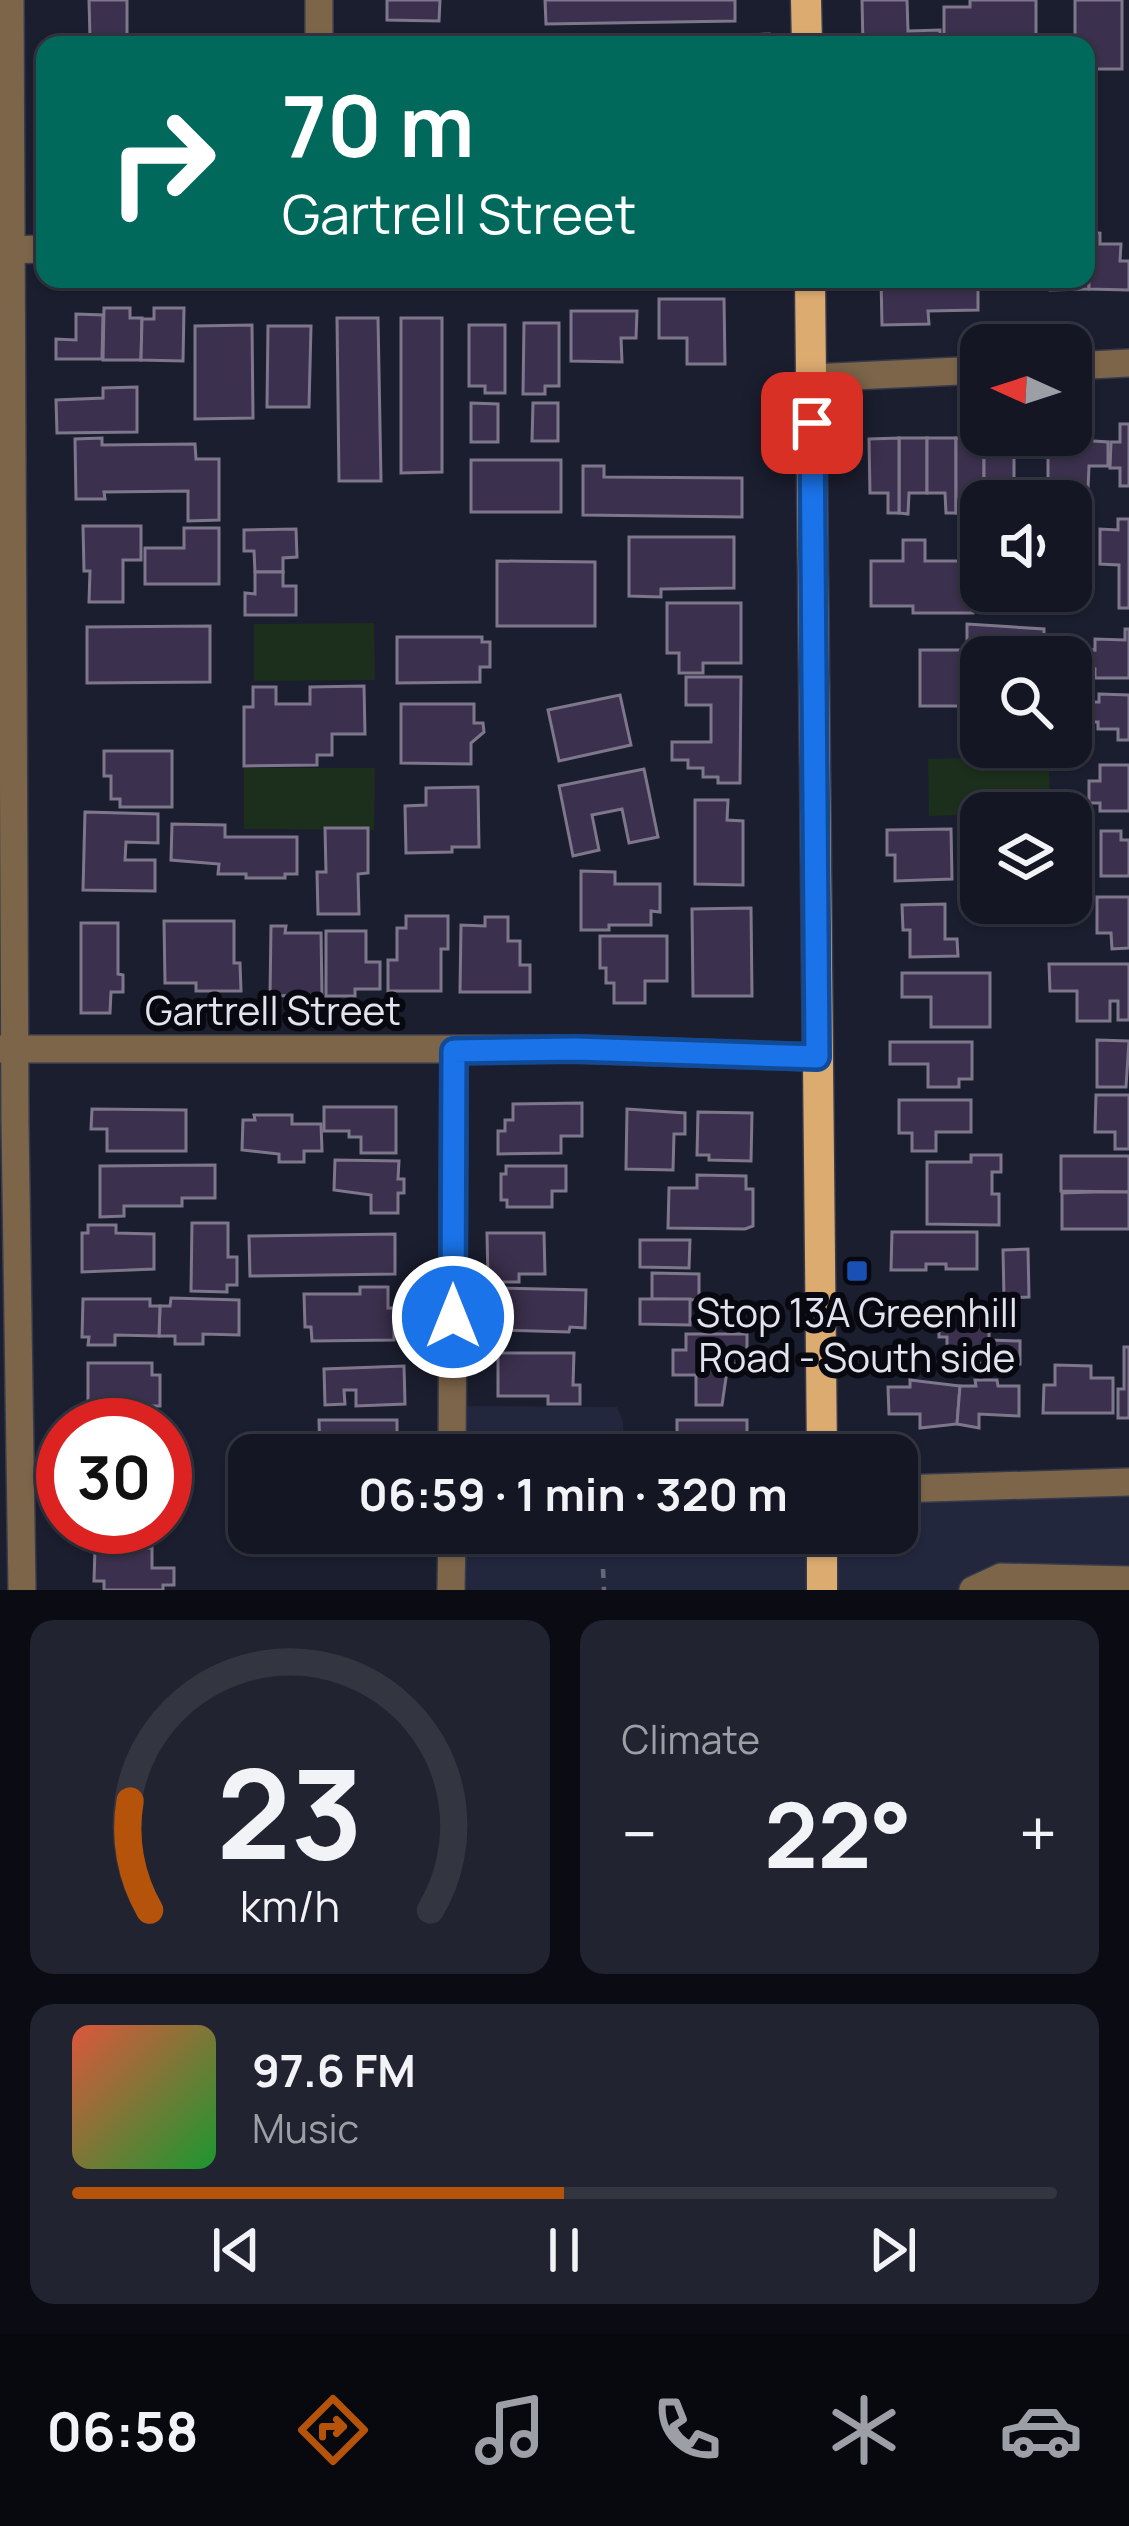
<!DOCTYPE html>
<meta charset="utf-8">
<style>
body{margin:0;font-family:Manrope,sans-serif;background:#212330;color:#f1f3f6;height:100vh;display:flex;flex-direction:column;font-size:45px;white-space:nowrap}
*{box-sizing:border-box;margin:0}
p{font-size:39px;color:#9d9fa6}
.icon{flex:none;width:66px;height:66px;fill:none;stroke:currentColor;stroke-width:2;stroke-linecap:round;stroke-linejoin:round}
.map{position:relative;height:1590px;overflow:hidden}
.panel{display:flex;flex-direction:column;gap:30px;padding:30px;background:#0b0c13;flex:1}
.panel>*{flex:none}
.top-card{position:absolute;left:36px;top:36px;width:1059px;height:252px;border-radius:24px;box-shadow:0 3px 9px #0004,0 0 0 3px #333541;background:#00695c;color:#fff;overflow:hidden}
.needle{width:78px;rotate:273deg}
.buttons{position:absolute;left:960px;top:324px;display:grid;gap:24px}
.buttons a{display:grid;place-items:center;width:132px;height:132px;border-radius:24px;background:#141623;box-shadow:0 3px 9px #0004,0 0 0 3px #333541;font-size:60px}
.speed{position:absolute;left:36px;top:1398px;display:flex;gap:24px;font-size:60px;font-weight:700;text-align:center}
.speed>*{display:grid;place-content:center;width:156px;height:156px;border-radius:50%;background:#141623;box-shadow:0 3px 9px #0004,0 0 0 3px #333541;line-height:1}
.speed .limit{border:18px solid #d22;background:#fff;color:#111}
.pin{position:absolute;display:grid;place-items:center;width:102px;height:102px;color:#fff;margin:-51px;border-radius:24px;box-shadow:0 6px 18px #0006}
.me{position:absolute;width:132px;margin:-66px;rotate:0deg;stroke-linejoin:round;filter:drop-shadow(0 0 9px #0008)}
.turn{display:flex;align-items:center;gap:42px;height:252px;padding:0 48px;font-size:54px}
.turn .icon{width:156px;height:156px;stroke-width:2.5}
.turn b{display:block;font-size:84px;line-height:102px}
.big{font-size:90px;font-weight:700;line-height:1.1}
.panel .tile{flex:1;display:flex;flex-direction:column;justify-content:center;gap:18px;min-width:0;padding:0 42px;border-radius:24px;background:#212330}
.panel .dial{align-items:center;gap:0}
.dial svg{height:312px;overflow:visible;fill:none;stroke:#333541;stroke-width:7;stroke-linecap:round;text-anchor:middle}
.dial text{fill:#f1f3f6;stroke:none}
.song{display:flex;align-items:center;gap:36px}
.cover{width:144px;height:144px;border-radius:18px;background:linear-gradient(135deg,hsl(10 70% 55%),hsl(130 70% 35%))}
.played{height:12px;border-radius:6px;background:linear-gradient(90deg,#b45309 50%,#333541 50%)}
.keys{display:flex;justify-content:space-around;direction:ltr}
.heat{display:flex;justify-content:space-between;align-items:center;font-size:66px;direction:ltr}
.panel .tiles{flex:1;display:grid;gap:30px;grid-template-columns:1fr 1fr}
.tile:last-child{grid-column:span 2}
.trip{position:absolute;left:228px;top:1434px;width:690px;height:120px;border-radius:24px;background:#141623;box-shadow:0 3px 9px #0004,0 0 0 3px #333541;font-weight:700;line-height:120px;text-align:center}
.tabs{display:flex;height:192px;justify-content:space-around;align-items:center;background:#08090e;color:#9d9fa6}
.tabs .icon{width:84px;height:84px}
.tabs .current{color:#b45309}
.tabs b{font-size:54px;color:#f1f3f6}
.map>svg:first-child{display:block}
.built{fill:#23273e}
.green{fill:#1b2f1c}
.building{fill:#3b304d;stroke:#7e778c;stroke-width:3}
.lines{fill:none;stroke-linecap:round;stroke-linejoin:round}
.minor-casing{stroke:#373a4a;stroke-width:30}
.major-casing{stroke:#373a4a;stroke-width:33}
.path{stroke:#646776;stroke-width:4.5;stroke-dasharray:9 9;stroke-linecap:butt}
.minor{stroke:#7c6549;stroke-width:27}
.major{stroke:#dbab70;stroke-width:30}
.route-casing{stroke:#114b97;stroke-width:30}
.route{stroke:#1a73e8;stroke-width:21}
.transit-dot{fill:#1a4fb4;stroke:#080910;stroke-width:4.5}
.labels{text-anchor:middle;stroke-width:12;stroke-linejoin:round;paint-order:stroke}
.street-label{font-size:39px;fill:#e1e4ef;stroke:#080910}
.poi-label{font-size:39px;fill:#e1e4ef;stroke:#080910}
</style>
<div class="map">
<svg width="1129" height="1590" viewBox="0 0 1129 1590">
<rect width="100%" height="100%" fill="#1b1e2f"/>
<g class="built">
<polygon points="452,1406 617,1407 623,1421 623,1455 452,1455"/>
<polygon points="1129,1482 1129,1590 451,1590 451,1533 897,1533 897,1489"/>
</g>
<g class="green">
<polygon points="374,623 375,680 254,681 254,624"/>
<polygon points="1049,756 1050,813 929,816 928,759"/>
<polygon points="244,768 375,768 374,830 244,829"/>
</g>
<g class="building">
<polygon points="89,0 127,0 127,36 90,37"/>
<polygon points="387,0 440,0 439,21 387,20"/>
<polygon points="545,0 735,0 735,21 546,24"/>
<polygon points="862,0 907,0 908,31 940,30 940,45 863,45"/>
<polygon points="970,0 1036,0 1036,45 955,45 955,39 944,39 944,7 970,7"/>
<polygon points="1075,0 1122,0 1122,69 1086,69 1086,45 1075,45"/>
<polygon points="769,34 769,45 724,45 724,36"/>
<polygon points="201,36 256,37 256,45 201,45"/>
<polygon points="412,38 412,45 358,45 358,39"/>
<polygon points="1086,228 1089,289 1050,290 1049,279 1086,279"/>
<polygon points="1089,232 1100,233 1100,244 1121,244 1120,261 1129,261 1129,290 1089,289"/>
<polygon points="881,279 978,279 978,310 928,311 929,324 882,325"/>
<rect x="992" y="279" width="48" height="9"/>
<polygon points="659,299 724,299 725,364 687,364 687,338 659,338"/>
<polygon points="104,308 130,308 130,318 142,318 141,360 103,360"/>
<polygon points="154,308 184,308 183,361 141,360 142,319 154,319"/>
<polygon points="571,311 637,311 636,338 621,338 622,362 571,361"/>
<polygon points="76,314 103,315 102,359 56,359 56,339 76,340"/>
<polygon points="337,318 378,318 381,481 339,481"/>
<polygon points="401,318 442,318 442,472 401,473"/>
<polygon points="524,323 559,323 559,386 545,386 545,394 523,394"/>
<polygon points="252,325 253,418 195,419 195,326"/>
<polygon points="469,325 505,325 505,393 485,393 485,386 469,386"/>
<polygon points="268,326 311,326 309,407 267,407"/>
<polygon points="137,387 137,432 57,433 56,400 103,398 103,388"/>
<polygon points="471,403 498,404 498,442 471,442"/>
<polygon points="533,403 558,403 558,441 532,441"/>
<polygon points="1120,424 1129,424 1129,486 1120,486 1120,468 1110,468 1111,442 1120,442"/>
<polygon points="102,438 102,445 195,444 196,459 219,459 219,520 188,521 188,491 104,492 105,499 76,499 75,439"/>
<polygon points="899,438 927,438 927,493 909,493 908,514 899,513"/>
<polygon points="899,438 899,513 888,513 888,493 870,493 869,439"/>
<polygon points="927,438 956,438 956,513 946,513 945,493 927,493"/>
<polygon points="956,438 984,438 984,493 967,493 967,513 956,513"/>
<rect x="984" y="438" width="30" height="63"/>
<polygon points="1048,438 1108,442 1108,466 1089,466 1088,489 1048,489"/>
<rect x="471" y="460" width="90" height="52"/>
<polygon points="583,466 604,466 604,477 742,478 742,517 583,515"/>
<polygon points="1118,519 1129,519 1129,608 1119,608 1119,565 1100,564 1100,529 1118,530"/>
<polygon points="83,526 141,526 141,560 123,560 123,602 89,602 90,571 84,571"/>
<polygon points="184,528 219,528 219,584 145,584 145,548 184,548"/>
<polygon points="296,529 297,557 283,558 283,572 255,572 254,551 244,551 244,530"/>
<polygon points="629,537 734,537 734,588 661,589 661,597 629,596"/>
<polygon points="960,539 981,539 981,591 1015,591 1015,606 973,607 973,613 913,613 913,606 871,606 871,561 903,561 903,540 925,540 925,561 960,561"/>
<polygon points="497,561 595,562 595,626 497,626"/>
<polygon points="255,572 283,572 283,586 296,586 296,615 245,615 245,593 255,594"/>
<polygon points="667,603 741,603 741,663 703,663 703,673 679,673 679,653 667,653"/>
<polygon points="967,624 1044,629 1044,639 1056,638 1056,657 981,657 981,746 964,746 964,706 920,706 920,650 967,650"/>
<polygon points="210,626 210,682 87,683 87,627"/>
<polygon points="1125,629 1129,629 1129,678 1095,678 1095,669 1083,668 1083,649 1095,650 1095,639 1125,640"/>
<polygon points="397,637 482,637 482,642 490,642 490,667 480,667 480,682 397,683"/>
<polygon points="686,677 741,677 740,783 718,783 718,777 703,777 703,768 688,768 688,760 672,760 672,742 711,742 711,705 686,705"/>
<polygon points="364,686 365,734 332,734 332,755 317,755 317,765 244,766 244,707 253,707 253,687 276,687 276,704 310,704 310,687"/>
<polygon points="1099,694 1129,695 1129,740 1118,740 1118,729 1098,729 1098,722 1086,722 1087,702 1099,702"/>
<polygon points="620,695 631,745 559,761 548,710"/>
<polygon points="401,704 474,704 474,723 483,723 484,732 471,743 471,764 401,763"/>
<polygon points="104,751 172,751 172,807 120,807 120,799 111,799 111,776 104,776"/>
<polygon points="1100,765 1129,765 1129,811 1100,811 1100,803 1089,803 1089,781 1100,781"/>
<polygon points="644,769 658,837 629,843 622,809 592,815 599,850 573,856 559,786"/>
<polygon points="478,787 479,847 452,847 452,852 406,853 405,806 426,805 426,788"/>
<polygon points="695,800 728,800 727,820 743,821 743,885 695,884"/>
<polygon points="85,812 158,814 158,843 126,842 125,860 155,860 155,891 83,890"/>
<polygon points="172,824 225,825 225,837 297,837 297,874 285,874 285,878 246,878 246,874 218,874 219,864 171,860"/>
<polygon points="325,828 368,828 368,873 358,874 359,914 318,914 317,872 326,872"/>
<polygon points="951,829 952,879 895,881 895,855 887,855 887,830"/>
<polygon points="1101,831 1121,831 1121,840 1129,840 1129,876 1101,876"/>
<polygon points="581,871 615,872 615,884 660,884 660,912 651,911 651,925 609,925 609,930 581,930"/>
<polygon points="1097,897 1129,897 1129,948 1112,949 1111,933 1097,933"/>
<polygon points="945,904 945,939 957,939 958,956 910,957 910,930 903,930 902,905"/>
<polygon points="751,908 752,996 693,996 692,909"/>
<polygon points="406,916 448,916 448,949 441,949 441,991 388,991 388,960 397,960 397,928 406,928"/>
<polygon points="485,917 508,917 508,941 520,941 520,965 530,965 530,992 460,992 461,925 485,926"/>
<polygon points="164,921 234,921 234,963 240,963 241,991 196,991 196,983 165,983"/>
<polygon points="81,923 118,923 118,974 123,975 123,992 111,992 110,1013 81,1013"/>
<polygon points="271,926 286,926 285,933 321,933 322,995 270,996"/>
<polygon points="326,931 366,931 366,962 380,962 380,989 355,989 355,996 326,996"/>
<polygon points="600,936 667,936 667,981 645,981 645,1003 614,1003 614,983 606,983 606,968 600,968"/>
<polygon points="1049,964 1129,964 1129,1020 1118,1020 1118,1001 1110,1001 1110,1021 1077,1021 1077,991 1050,991"/>
<polygon points="902,973 990,973 990,1027 931,1027 931,997 902,997"/>
<polygon points="1097,1040 1129,1041 1126,1087 1097,1087"/>
<polygon points="890,1042 972,1042 972,1079 959,1079 959,1087 928,1087 928,1064 890,1064"/>
<polygon points="1096,1095 1129,1095 1129,1149 1115,1149 1115,1132 1095,1132"/>
<polygon points="899,1100 971,1100 971,1132 936,1132 936,1151 912,1151 912,1133 899,1133"/>
<polygon points="582,1103 582,1136 561,1136 561,1153 498,1154 498,1131 505,1131 505,1120 513,1120 513,1104"/>
<polygon points="324,1107 396,1107 396,1153 361,1153 361,1137 349,1137 349,1131 324,1131"/>
<polygon points="92,1109 186,1110 186,1151 107,1151 107,1129 91,1129"/>
<polygon points="627,1109 685,1113 685,1134 674,1134 673,1170 626,1169"/>
<polygon points="698,1112 752,1113 751,1161 709,1160 709,1155 697,1155"/>
<polygon points="254,1115 292,1115 292,1124 321,1124 322,1151 304,1151 304,1162 279,1162 279,1154 242,1150 243,1120 255,1120"/>
<polygon points="971,1155 1001,1155 1001,1172 992,1172 992,1194 999,1194 999,1225 927,1224 927,1162 971,1162"/>
<polygon points="1061,1156 1129,1156 1129,1192 1061,1191"/>
<polygon points="335,1160 399,1161 398,1179 404,1179 404,1193 398,1193 398,1213 371,1213 371,1195 334,1190"/>
<polygon points="215,1165 215,1198 182,1198 182,1206 124,1206 124,1216 100,1217 100,1166"/>
<polygon points="506,1166 566,1166 566,1191 552,1191 552,1207 507,1207 507,1200 501,1200 501,1174 506,1174"/>
<polygon points="697,1175 746,1176 746,1189 753,1189 753,1226 745,1229 668,1228 669,1188 697,1188"/>
<polygon points="1093,1192 1129,1192 1129,1229 1062,1229 1062,1193"/>
<polygon points="192,1223 228,1223 228,1257 237,1257 237,1285 227,1285 227,1292 191,1291"/>
<polygon points="88,1225 116,1225 116,1233 154,1234 154,1269 82,1272 82,1233 88,1233"/>
<polygon points="892,1232 977,1232 977,1269 946,1269 946,1264 926,1264 926,1270 891,1270"/>
<polygon points="487,1233 544,1233 545,1274 519,1274 519,1282 488,1282"/>
<polygon points="395,1234 395,1274 250,1276 249,1236"/>
<polygon points="640,1240 690,1240 689,1268 640,1267"/>
<polygon points="1028,1249 1029,1297 1004,1298 1003,1250"/>
<polygon points="652,1273 699,1274 699,1300 652,1299"/>
<polygon points="360,1287 388,1287 388,1308 400,1308 401,1328 394,1328 394,1340 312,1341 311,1327 305,1327 304,1294 360,1294"/>
<polygon points="498,1288 586,1290 585,1328 570,1327 569,1332 497,1330"/>
<polygon points="171,1298 239,1300 239,1335 203,1334 203,1344 175,1344 175,1336 159,1336 160,1306 170,1306"/>
<polygon points="83,1299 150,1299 150,1306 160,1306 159,1336 115,1335 115,1345 88,1345 89,1337 82,1337"/>
<polygon points="640,1299 690,1299 690,1325 640,1324"/>
<polygon points="939,1304 1009,1305 1009,1330 989,1330 989,1340 1020,1341 1020,1364 947,1363 947,1337 939,1337"/>
<polygon points="686,1334 747,1334 747,1364 728,1364 722,1405 696,1405 696,1375 673,1375 673,1350 686,1350"/>
<polygon points="1124,1347 1129,1347 1129,1418 1118,1418 1118,1389 1124,1389"/>
<polygon points="498,1353 574,1353 573,1385 580,1385 580,1404 548,1404 548,1396 498,1396"/>
<polygon points="88,1363 152,1363 152,1375 160,1375 160,1406 88,1406"/>
<polygon points="1055,1365 1091,1366 1091,1378 1113,1378 1113,1413 1043,1413 1044,1385 1055,1385"/>
<polygon points="404,1366 405,1404 356,1406 356,1390 344,1390 345,1404 325,1405 324,1369"/>
<polygon points="910,1380 960,1386 957,1424 920,1428 920,1414 889,1414 888,1387 910,1387"/>
<polygon points="975,1380 997,1380 998,1386 1019,1386 1019,1416 979,1414 979,1428 957,1424 960,1386 976,1386"/>
<polygon points="101,1415 163,1416 163,1425 101,1425"/>
<polygon points="319,1420 397,1420 397,1455 320,1455"/>
<rect x="677" y="1420" width="70" height="27"/>
<rect x="677" y="1447" width="70" height="8"/>
<polygon points="95,1548 152,1548 152,1568 174,1568 174,1585 163,1585 163,1590 104,1590 104,1581 94,1581"/>
</g>
<g class="lines">
<defs>
<g id="minor">
<polyline points="10,0 15,1122 22,1590"/>
<polyline points="319,0 319,45"/>
<polyline points="0,250 45,249"/>
<polyline points="1071,366 1129,363"/>
<polyline points="811,378 981,370"/>
<polyline points="0,1049 576,1049 817,1057"/>
<polyline points="452,1455 454,1051"/>
<polyline points="897,1489 1129,1482"/>
<polyline points="451,1590 452,1533"/>
<polyline points="973,1590 1001,1577 1129,1580"/>
</g>
<g id="major">
<polyline points="806,0 807,45"/>
<polyline points="810,279 822,1455"/>
<polyline points="822,1533 822,1590"/>
</g>
</defs>
<use href="#minor" class="minor-casing"/>
<use href="#major" class="major-casing"/>
<g class="path">
<polyline points="603,1533 603,1539"/>
<polyline points="603,1569 604,1590"/>
</g>
<use href="#minor" class="minor"/>
<use href="#major" class="major"/>
</g>
<g class="lines">
<defs>
<polyline id="route" points="453,1317 454,1051 576,1049 817,1057 812,423"/>
</defs>
<use href="#route" class="route-casing"/>
<use href="#route" class="route"/>
</g>
<rect class="transit-dot" x="845" y="1259" width="24" height="24" rx="6"/>
<g class="labels">
<g class="street-label">
<text x="273" y="1025">Gartrell Street</text>
</g>
<g class="poi-label">
<text x="857" y="1327">Stop 13A Greenhill<tspan x="857" dy="45">Road - South side</tspan></text>
</g>
</g>
</svg>
<div class="buttons">
<a><svg class="needle" viewBox="-14 -14 28 28"><path d="M0-13l5 13h-10z" fill="#e53935"/><path d="M0 13l5-13h-10z" fill="#9d9fa6"/></svg></a>
<a><svg class="icon" aria-label="sound" viewBox="0 0 24 24"><path d="M4 9h4l5-4v14l-5-4H4zM17 9q2 3 0 6"/></svg></a>
<a><svg class="icon" aria-label="search" viewBox="0 0 24 24"><circle cx="10" cy="10" r="6"/><path d="M15 15l6 6"/></svg></a>
<a><svg class="icon" aria-label="layers" viewBox="0 0 24 24"><path d="M12 4l9 5-9 5-9-5zM3 14l9 5 9-5"/></svg></a>
</div>
<div class="speed"><div class="limit">30</div></div>
<div class="pin" style="left:812px;top:423px;background:#d93025"><svg class="icon" aria-label="arrive" viewBox="0 0 24 24"><path d="M6 21V4h12l-3 4 3 4H6"/></svg></div>
<svg class="me" style="left:453px;top:1317px" viewBox="-20 -20 40 40"><circle r="17" fill="#1a73e8" stroke="#fff" stroke-width="3"/><path d="M0-11L8 9 0 5-8 9z" fill="#fff"/></svg>
<div class="trip">06:59 · 1 min · 320 m</div>
<div class="top-card">
<div class="turn"><svg class="icon" aria-label="right" viewBox="0 0 24 24"><path d="M7 20v-9h11M14 6l5 5-5 5"/></svg><div><b>70 m</b>Gartrell Street</div></div>
</div>
</div>
<section class="panel">
<div class="tiles">
<div class="tile dial"><svg viewBox="0 0 100 80">
<path d="M14 69A42 42 0 1 1 86 69"/>
<path d="M14 69A42 42 0 0 1 9 41" stroke="#b45309"/>
<text x="50" y="56" font-size="32" font-weight="700">23</text>
<text x="50" y="72" font-size="11">km/h</text>
</svg></div>
<div class="tile"><p>Climate</p>
<div class="heat"><a>−</a><b class="big">22°</b><a>+</a></div>
</div>
<div class="tile">
<div class="song"><i class="cover"></i><div><b>97.6 FM</b><p>Music</p></div></div>
<div class="played"></div>
<div class="keys"><svg class="icon" aria-label="previous" viewBox="0 0 24 24"><path d="M18 5L8 12l10 7zM5 5v14"/></svg><svg class="icon" aria-label="pause" viewBox="0 0 24 24"><path d="M8 5v14M16 5v14"/></svg><svg class="icon" aria-label="next" viewBox="0 0 24 24"><path d="M6 5l10 7-10 7zM19 5v14"/></svg></div>
</div>
</div>
</section>
<nav class="tabs">
<b>06:58</b>
<svg class="icon current" aria-label="directions" viewBox="0 0 24 24"><path d="M12 3l9 9-9 9-9-9zM9 14v-3h6M13 9l2 2-2 2"/></svg>
<svg class="icon" aria-label="music" viewBox="0 0 24 24"><path d="M9 18V5l10-2v13"/><circle cx="6" cy="18" r="3"/><circle cx="16" cy="16" r="3"/></svg>
<svg class="icon" aria-label="phone" viewBox="0 0 24 24"><path d="M5 4h4l2 5-3 2q2 4 5 5l2-3 5 2v4C11 20 4 13 5 4z"/></svg>
<svg class="icon" aria-label="climate" viewBox="0 0 24 24"><path d="M12 3v18M4 7l16 10M4 17L20 7"/></svg>
<svg class="icon" aria-label="car" viewBox="0 0 24 24"><path d="M5 17H2v-5l4-1 3-4h7l3 4 3 1v5h-3M9 17h6M6 11h13"/><circle cx="7" cy="17" r="2"/><circle cx="17" cy="17" r="2"/></svg>
</nav>
